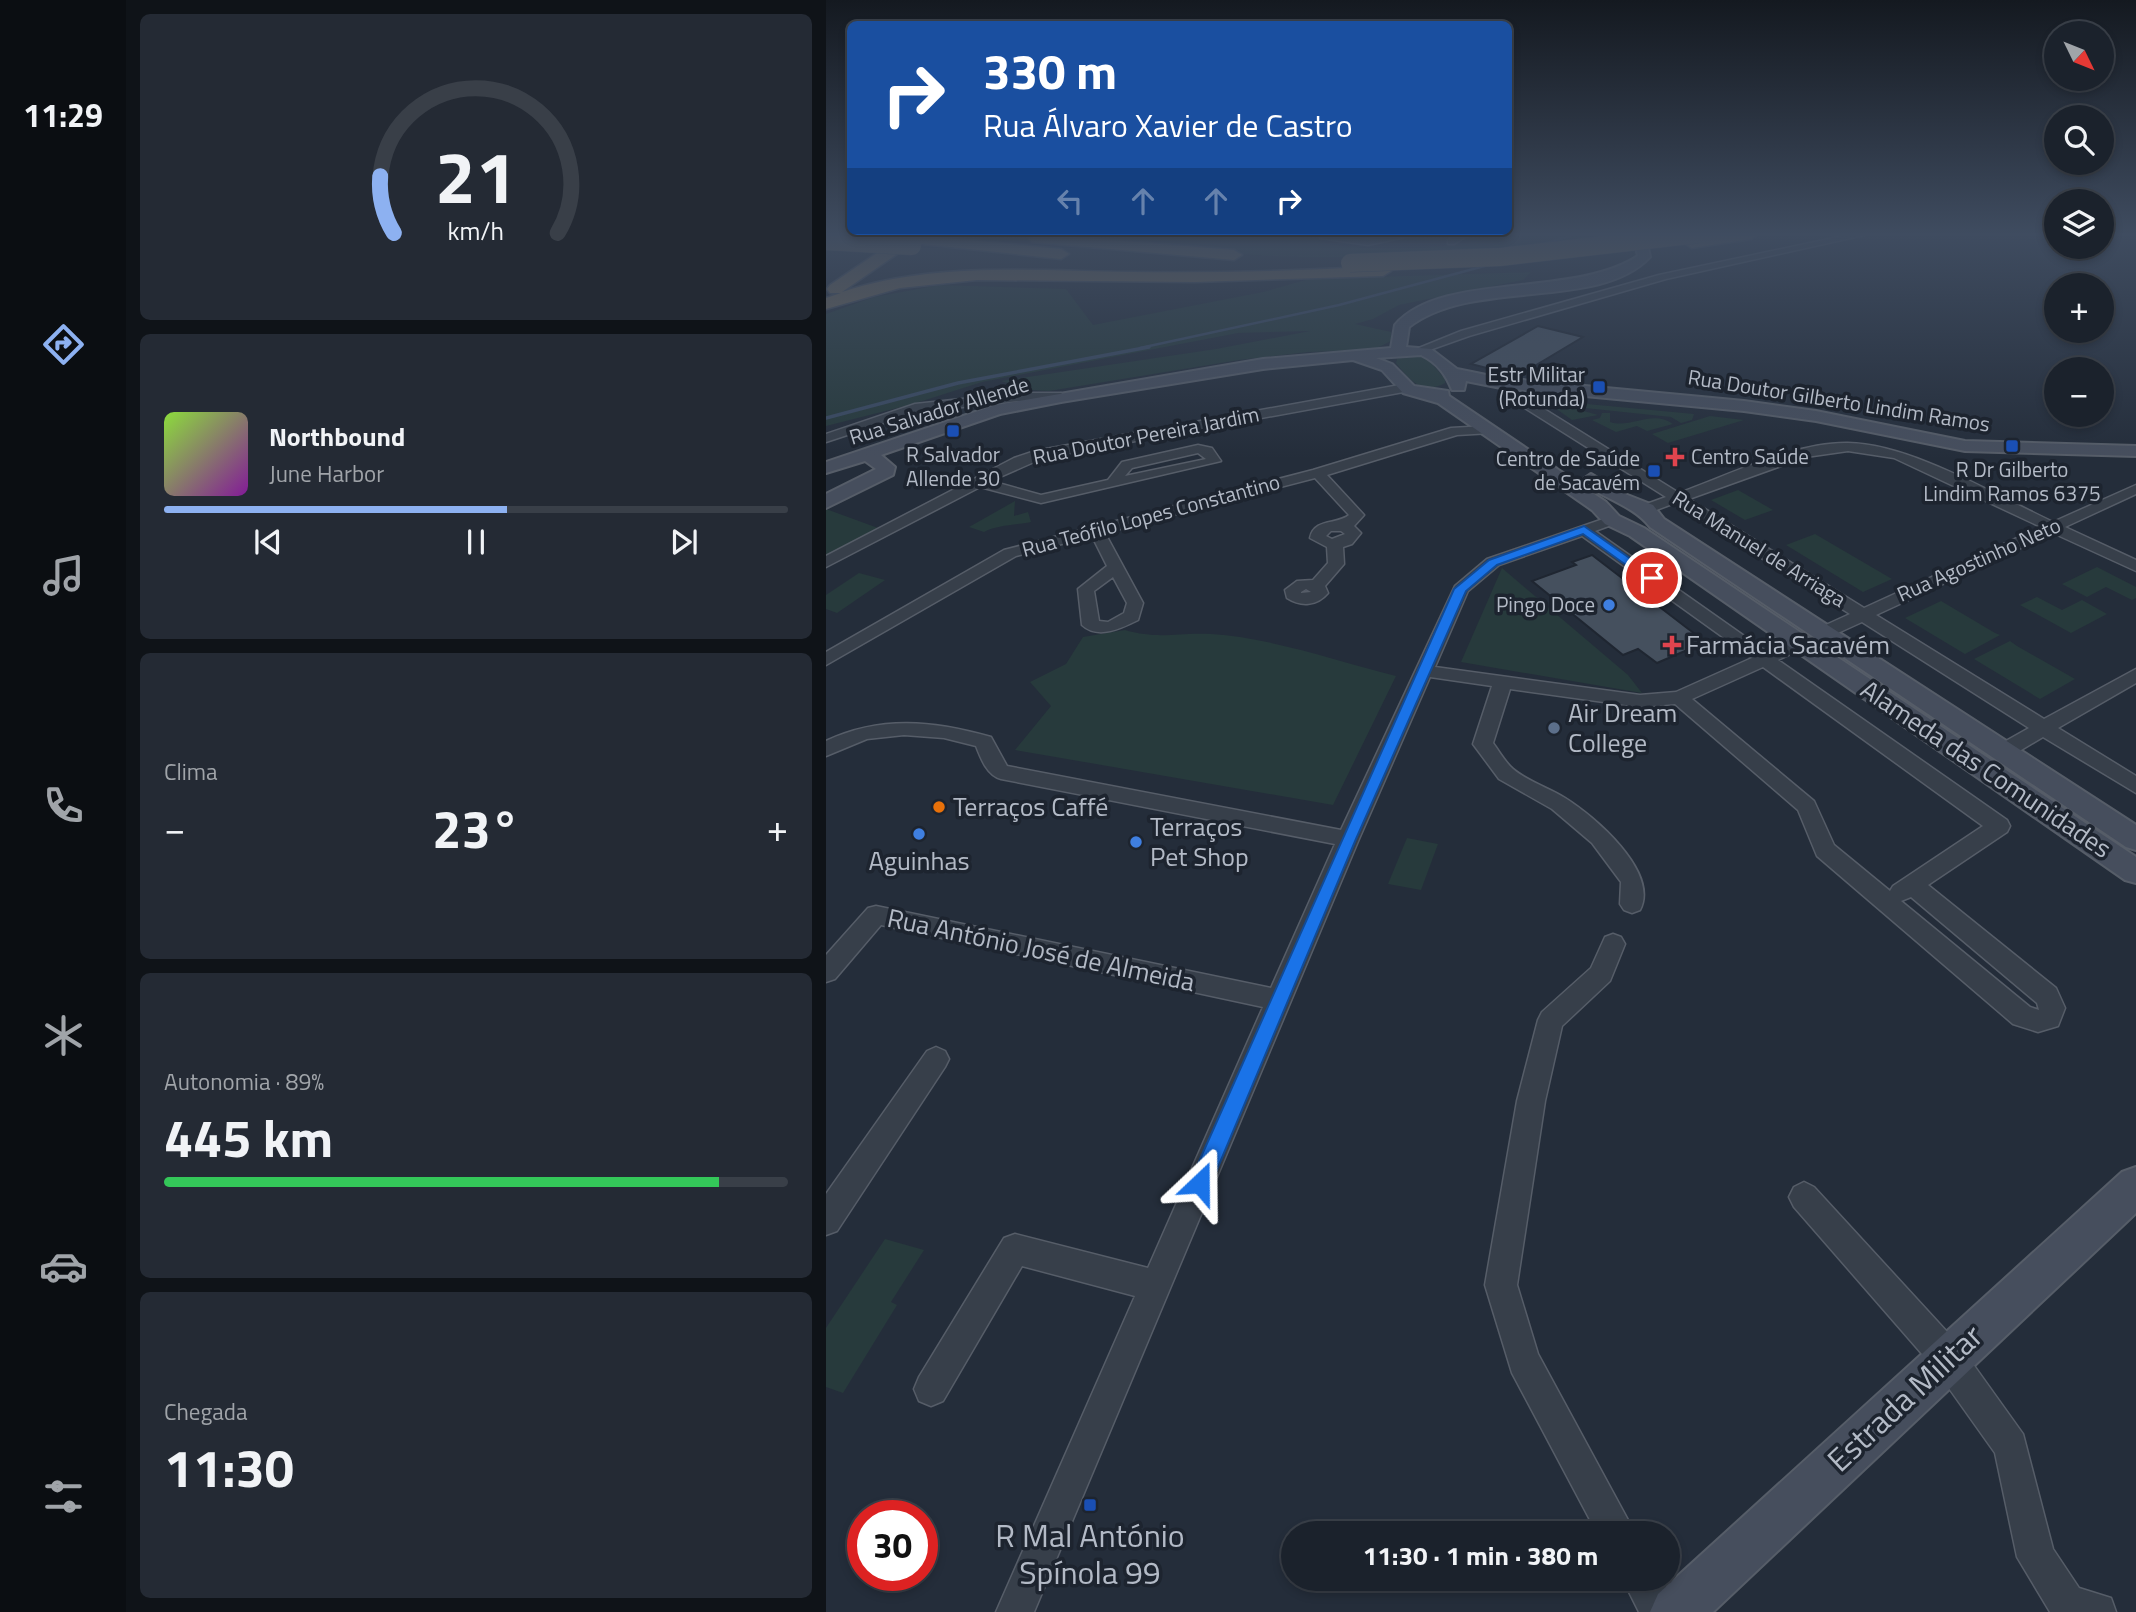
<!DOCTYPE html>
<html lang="pt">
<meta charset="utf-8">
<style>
body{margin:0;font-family:"Titillium Web",sans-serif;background:#242a34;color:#f1f3f6;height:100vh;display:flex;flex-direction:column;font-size:26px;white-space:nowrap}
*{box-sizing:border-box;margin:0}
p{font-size:23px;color:#a0a4a9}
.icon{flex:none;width:38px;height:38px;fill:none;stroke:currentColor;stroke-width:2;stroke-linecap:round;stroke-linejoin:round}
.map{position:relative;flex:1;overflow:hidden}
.panel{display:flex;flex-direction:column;gap:14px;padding:14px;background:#0f1318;width:700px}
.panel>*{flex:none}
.guide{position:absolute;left:21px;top:21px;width:665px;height:214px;border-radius:10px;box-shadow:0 4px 10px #0003,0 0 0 2px #393f48;background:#1a4fa0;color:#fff;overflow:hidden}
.needle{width:46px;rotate:133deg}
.fabs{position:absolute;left:1218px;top:21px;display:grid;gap:14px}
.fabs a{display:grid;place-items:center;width:70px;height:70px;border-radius:50%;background:#1b222c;box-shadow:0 4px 10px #0003,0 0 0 2px #393f48;font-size:35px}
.speed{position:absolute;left:21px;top:1500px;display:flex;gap:14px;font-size:35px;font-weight:700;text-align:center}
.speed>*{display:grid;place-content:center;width:91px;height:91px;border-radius:50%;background:#1b222c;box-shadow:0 4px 10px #0003,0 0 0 2px #393f48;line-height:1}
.speed .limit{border:10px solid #d22;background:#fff;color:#111}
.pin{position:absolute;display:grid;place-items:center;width:60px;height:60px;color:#fff;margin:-30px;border:4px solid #fff;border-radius:50%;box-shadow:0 2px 7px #0007}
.me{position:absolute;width:77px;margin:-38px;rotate:23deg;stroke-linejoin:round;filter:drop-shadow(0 0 5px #0008)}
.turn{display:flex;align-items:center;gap:24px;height:147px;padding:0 21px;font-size:32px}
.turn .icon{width:91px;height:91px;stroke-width:2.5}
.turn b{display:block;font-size:49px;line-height:60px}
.lanes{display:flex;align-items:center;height:66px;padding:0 21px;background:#0003;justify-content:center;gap:35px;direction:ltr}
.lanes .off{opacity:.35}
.big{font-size:52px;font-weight:700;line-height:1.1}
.panel .card{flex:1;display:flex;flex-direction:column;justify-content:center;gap:10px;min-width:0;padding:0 24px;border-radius:10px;background:#242a34}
.panel .dial{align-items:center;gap:0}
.dial svg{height:182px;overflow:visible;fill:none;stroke:#393f48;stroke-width:7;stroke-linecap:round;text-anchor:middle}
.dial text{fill:#f1f3f6;stroke:none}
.song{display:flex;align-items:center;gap:21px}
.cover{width:84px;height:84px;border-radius:10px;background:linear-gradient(135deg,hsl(90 70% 55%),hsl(290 70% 35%))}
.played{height:7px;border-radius:4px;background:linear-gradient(90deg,#8db1f1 55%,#393f48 55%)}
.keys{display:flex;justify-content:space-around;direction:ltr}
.heat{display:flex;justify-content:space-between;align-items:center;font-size:38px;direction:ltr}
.charge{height:10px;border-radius:5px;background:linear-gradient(90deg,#34c759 89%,#393f48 0)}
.trip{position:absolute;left:455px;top:1521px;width:399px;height:70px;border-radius:35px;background:#1b222c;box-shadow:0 4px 10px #0003,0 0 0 2px #393f48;font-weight:700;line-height:70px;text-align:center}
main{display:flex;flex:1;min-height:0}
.menu{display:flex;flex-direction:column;width:126px;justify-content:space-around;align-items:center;background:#0b0e12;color:#a0a4a9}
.menu .icon{width:49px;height:49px}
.menu .selected{color:#8db1f1}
.menu b{font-size:32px;color:#f1f3f6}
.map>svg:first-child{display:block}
.green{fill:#273a3c}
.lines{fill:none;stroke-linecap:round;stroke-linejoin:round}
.stream-far1{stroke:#3a4a62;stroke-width:2.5}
.stream{stroke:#3a4a62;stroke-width:3.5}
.building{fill:#45505e;stroke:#1f2631;stroke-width:2}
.street-casing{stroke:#565d68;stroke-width:3}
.secondary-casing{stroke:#565d68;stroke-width:4}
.highway-casing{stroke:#434a55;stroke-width:3}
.street{fill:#373f4a;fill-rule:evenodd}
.secondary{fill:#464e5d;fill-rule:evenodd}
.highway{fill:#706655;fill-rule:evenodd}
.highway-bridge-casing{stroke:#434a55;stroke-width:19;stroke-linecap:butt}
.highway-bridge{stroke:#706655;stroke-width:18}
.route{fill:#1a73e8;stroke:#114b97;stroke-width:2}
.transit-dot{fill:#1a4fb4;stroke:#1d242f;stroke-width:2.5}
.health-dot{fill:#e0444e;stroke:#1d242f;stroke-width:2.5}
.shop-dot{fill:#3f7fe0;stroke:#1d242f;stroke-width:2.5}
.service-dot{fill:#5c6f8a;stroke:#1d242f;stroke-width:2.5}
.food-dot{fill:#e8710a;stroke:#1d242f;stroke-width:2.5}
.labels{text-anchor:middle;stroke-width:7;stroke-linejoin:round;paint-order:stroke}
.far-poi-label{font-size:21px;fill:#b3bac6;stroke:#1d242f;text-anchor:end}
.far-street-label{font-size:21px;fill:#b3bac6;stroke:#1d242f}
.poi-label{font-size:26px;fill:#b3bac6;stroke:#1d242f;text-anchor:start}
.street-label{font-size:26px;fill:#b3bac6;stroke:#1d242f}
.near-street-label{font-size:32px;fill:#b3bac6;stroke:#1d242f}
.near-poi-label{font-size:32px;fill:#b3bac6;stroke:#1d242f}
</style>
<main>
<nav class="menu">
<b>11:29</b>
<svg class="icon selected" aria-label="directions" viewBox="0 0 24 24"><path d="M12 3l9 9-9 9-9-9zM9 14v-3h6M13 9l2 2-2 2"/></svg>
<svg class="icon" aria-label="music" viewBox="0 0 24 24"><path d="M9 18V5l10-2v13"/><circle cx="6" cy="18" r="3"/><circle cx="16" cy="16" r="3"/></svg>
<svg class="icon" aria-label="phone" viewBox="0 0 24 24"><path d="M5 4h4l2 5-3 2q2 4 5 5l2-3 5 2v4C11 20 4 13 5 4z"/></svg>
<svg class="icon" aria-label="climate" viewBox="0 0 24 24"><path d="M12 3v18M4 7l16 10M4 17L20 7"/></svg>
<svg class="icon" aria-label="car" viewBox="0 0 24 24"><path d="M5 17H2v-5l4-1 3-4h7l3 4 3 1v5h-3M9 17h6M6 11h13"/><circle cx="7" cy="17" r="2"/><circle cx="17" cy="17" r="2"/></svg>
<svg class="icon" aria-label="filters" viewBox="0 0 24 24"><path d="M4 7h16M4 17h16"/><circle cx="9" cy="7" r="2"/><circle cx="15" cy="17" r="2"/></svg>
</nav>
<section class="panel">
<div class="card dial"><svg viewBox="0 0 100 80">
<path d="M14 69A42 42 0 1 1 86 69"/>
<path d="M14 69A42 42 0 0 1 8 44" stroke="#8db1f1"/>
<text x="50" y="56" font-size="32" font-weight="700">21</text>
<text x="50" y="72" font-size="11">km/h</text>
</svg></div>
<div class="card">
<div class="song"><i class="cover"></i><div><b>Northbound</b><p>June Harbor</p></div></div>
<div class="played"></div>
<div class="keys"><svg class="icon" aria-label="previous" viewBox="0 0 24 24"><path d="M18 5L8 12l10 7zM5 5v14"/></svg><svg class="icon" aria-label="pause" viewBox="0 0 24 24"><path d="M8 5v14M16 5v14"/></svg><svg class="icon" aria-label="next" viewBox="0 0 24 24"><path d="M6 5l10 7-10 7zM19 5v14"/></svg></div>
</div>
<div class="card"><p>Clima</p>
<div class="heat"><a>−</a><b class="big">23°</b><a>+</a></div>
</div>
<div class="card"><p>Autonomia · 89%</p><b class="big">445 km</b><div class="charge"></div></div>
<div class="card"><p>Chegada</p><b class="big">11:30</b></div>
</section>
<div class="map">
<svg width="1310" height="1612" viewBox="0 0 1310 1612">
<rect width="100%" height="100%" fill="#242d3a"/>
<g class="green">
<path d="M276,234h202c10,4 21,10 31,11 43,7 124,5 164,-11h99c-39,14 -85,15 -126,18 -122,8 -251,10 -370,-18z"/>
<polygon points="705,272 697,280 573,305 547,319 529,324 565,332 565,341 547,350 482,352 413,360 223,391 204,390 175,381 390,349 484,331 412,333 156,382 87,404 0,426 0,314 48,297 114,285 240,289 267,325 437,292 483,279"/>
<path d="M582,355l18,2 19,22v4c-23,13 -35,-3 -49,-20l1,-4z"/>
<polygon points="718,400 868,414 866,420 855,423 845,417 740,406 772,415 746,420"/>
<path d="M776,413h8v9c21,7 42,-13 63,2l-26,7 -10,-5 -21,6 -24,-12 8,-2z"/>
<polygon points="884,416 918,420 842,443 826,434"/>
<polygon points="912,490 947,510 919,520 885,500"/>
<path d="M189,501l-1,15 14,-4 3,10c-14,3 -35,3 -47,10l-15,-5z"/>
<polygon points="0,509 52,528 0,557"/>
<polygon points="989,534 1066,579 1037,592 960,545"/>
<polygon points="1271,567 1310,587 1310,598 1306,600 1280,587 1261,597 1236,584"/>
<polygon points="676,568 802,675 816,693 635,662"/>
<polygon points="33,573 59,580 11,613 0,609 0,595"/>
<polygon points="1211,597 1236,610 1256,600 1281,614 1245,633 1194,605"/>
<polygon points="1115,601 1169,633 1174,635 1139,654 1079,618"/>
<path d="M299,630c35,10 52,2 86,4 62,4 125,27 185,42l-63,129 -318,-55 36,-44 -21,-24 36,-18 17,-27z"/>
<polygon points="1184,641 1191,646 1249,679 1214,699 1148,659"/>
<polygon points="581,838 612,844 595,890 562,884"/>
<polygon points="59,1239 98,1250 65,1302 71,1305 17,1393 0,1387 0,1328"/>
</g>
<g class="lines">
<g class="stream-far1">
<polyline points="708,247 750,234"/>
<polyline points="314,348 513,305 666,264"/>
</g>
<polyline class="stream" points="0,418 132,383 323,347"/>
</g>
<g class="building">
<polygon points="712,326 757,337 692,376 645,364"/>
<polygon points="766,555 861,628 880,642 831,663 812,649 797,655 706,581 750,565 746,562"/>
</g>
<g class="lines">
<defs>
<g id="street">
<polygon points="575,234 593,234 542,245 494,238 498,235 542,239"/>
<polygon points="634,234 644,234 628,244 622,244 622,240"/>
<polygon points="1026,234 1043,234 840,279 643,336 598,352 588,350 635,331 833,275"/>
<path d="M579,384l4,1v6l-366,67 -52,23 50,14 67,-15 14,-18 76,-17 14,3 9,13 -180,42 -61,-16 -154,80v-11l188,-98 21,-7zM372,453l8,6 -81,17 7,-8z"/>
<polygon points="192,393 235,393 241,397 235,401 192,401 91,412 0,442 0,434 89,404"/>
<path d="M694,399h8l151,94c50,-18 116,-51 169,-50 63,1 147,52 205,79l83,-37v9l-71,33 71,33v11l-83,-38 -177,82 168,104 92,-50v14l-78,45 78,48v17l-93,-56 -32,19h-14l-3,-5 3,-5 32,-18 -167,-106 -33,15h-12l-3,-4 3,-4 33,-15 -175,-111 -24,9h-10v-6l25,-9 -146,-92zM1022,451l46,7 147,69 -177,81 -175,-109 117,-42z"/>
<path d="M660,426l6,4 -1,3 -34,2 -130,40 37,40 -10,11 7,7 -9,11 -9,3 1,17 -19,22 3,7c-11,13 -27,14 -41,5l-2,-8 12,-9 16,-1 15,-17 -1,-16 -17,-9c4,-20 27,-13 39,-23l-34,-37 -210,55 38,70 -5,17c-16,8 -40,20 -56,5l-4,-36 29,-23 -15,-30 -76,20 -190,109v-13l178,-102 309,-80 138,-42zM505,531h10l4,3 -13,5 -6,-3zM287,577l14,26 -3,10 -16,9 -9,-1 -5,-30zM480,589l5,3 -10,1v-1z"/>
<path d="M786,516l7,4 -2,3 -22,8 172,121 27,-13h12l3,4 -3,4 -28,13 229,160 3,6 -3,6 -79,53 128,103 9,20 -7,18 -20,6 -25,-8 -196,-168 -19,-46 -123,-106 -35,3 -130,-18 -17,54c6,8 12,19 20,26 14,12 36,19 52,29 29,18 95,74 75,112l-8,3 -8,-3 -4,-6 1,-22 -29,-39 -40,-34 -53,-30 -26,-35 19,-58 -62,-9 -71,162 -325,773h-38l139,-316 -113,-30 -79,135 -12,5 -12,-5 -5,-12 5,-12 85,-139 11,-4 133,34 115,-261 -382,-82 -46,54 -9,3v-27l42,-47 8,-2 395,82 64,-144 -334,-65c-14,-4 -20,-20 -25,-33l-32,-8 -40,-3 -37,4 -41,17v-15c55,-26 108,-20 165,-4l16,29 334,64 114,-244 32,-27zM756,536l170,122 -76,34 -36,3 -205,-28 33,-76 31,-26zM937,667l220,159 -90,60 -3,5 -56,-46 -20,-44 -122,-102zM1085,897l126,106 2,7 -9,-3 -129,-106z"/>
<polygon points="787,934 795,937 799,944 784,981 736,1026 719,1101 691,1285 712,1354 809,1533 771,1533 686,1373 659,1285 691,1101 712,1020 716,1012 765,968 779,937"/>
<polygon points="110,1047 119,1051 123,1059 119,1067 11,1231 0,1235 0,1194 101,1051"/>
<polygon points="978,1182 988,1187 1134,1346 1197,1434 1227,1549 1253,1588 1285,1598 1290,1612 1224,1612 1191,1557 1169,1453 1110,1370 968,1207 963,1197 968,1187"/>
<polygon points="796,1578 836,1578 853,1612 813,1612"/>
</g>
<g id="secondary">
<path d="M807,234h12l5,23c-52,55 -176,20 -241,70l-3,20 25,2 26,20 44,9 243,23 72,10 149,30 171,5v10l-171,-5 -149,-30 -72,-10 -243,-23 -35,-7 -2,9h-12c-6,-15 -14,-27 -31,-35l-45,3 16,6 22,22 34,5 1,5 157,106 13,14 25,12 492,329v26l-11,-3 -495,-344 -25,-12 -13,-14 -154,-107 -35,-10 -21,-23 -29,-10 -90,9 -202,33 -61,12 -119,41 14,12 -2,8 -67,33v-14l50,-25 -11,-8 -39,12v-11l170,-57 267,-46 128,-11 4,-23c46,-54 177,-26 243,-69z"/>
<path d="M765,474l34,20 28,11 11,14 472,306v25l-10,-3 -476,-320c-15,-20 -44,-28 -66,-43l-2,-4z"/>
<polygon points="1310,1167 1310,1213 887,1612 824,1612 832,1594 1296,1172"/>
</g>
<g id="highway">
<path d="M79,234l156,15 8,5 -8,5 -148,-16 -71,49c94,-31 194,-21 291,-20 83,1 167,-1 250,-6l8,5 -8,5 -188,6 -218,-2 -77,8 -74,21v-11l15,-5h-11l-3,-4 3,-4z"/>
<polygon points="211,234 408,250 416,255 408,260 206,242 203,239"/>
<polygon points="896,234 933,234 925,239 866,248 858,243 866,238"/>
</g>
</defs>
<use href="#street" class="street-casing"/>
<use href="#secondary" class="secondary-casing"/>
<use href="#highway" class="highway-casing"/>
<use href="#street" class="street"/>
<use href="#secondary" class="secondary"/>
<use href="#highway" class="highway"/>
<defs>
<g id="highway-bridge">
<polyline points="0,241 86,246"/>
<polyline points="524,263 674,257 872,234"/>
</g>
</defs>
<use href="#highway-bridge" class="highway-bridge-casing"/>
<use href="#highway-bridge" class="highway-bridge"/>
</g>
<linearGradient id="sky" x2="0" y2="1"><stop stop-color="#141920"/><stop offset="0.51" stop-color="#3f4c60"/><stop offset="1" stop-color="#3f4c60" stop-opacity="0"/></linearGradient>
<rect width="1310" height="459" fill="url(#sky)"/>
<polygon class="route" points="758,526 832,578 822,581 757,534 671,565 640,591 530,839 382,1191 374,1194 367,1191 363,1183 367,1175 628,589 663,560"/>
<g class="transit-dot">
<rect x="766" y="380" width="14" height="14" rx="3.5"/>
<rect x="120" y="424" width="14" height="14" rx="3.5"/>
<rect x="1179" y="439" width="14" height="14" rx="3.5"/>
<rect x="821" y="464" width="14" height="14" rx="3.5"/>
<rect x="257" y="1498" width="14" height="14" rx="3.5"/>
</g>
<g class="health-dot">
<path d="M845.5 446.5h7v7h7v7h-7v7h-7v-7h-7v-7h7z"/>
<path d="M842.5 634.5h7v7h7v7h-7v7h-7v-7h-7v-7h7z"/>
</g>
<g class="shop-dot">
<circle cx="783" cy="605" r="7"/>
<circle cx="93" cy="834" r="7"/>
<circle cx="310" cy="842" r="7"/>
</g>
<circle class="service-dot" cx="728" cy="728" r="7"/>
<circle class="food-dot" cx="113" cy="807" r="7"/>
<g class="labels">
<g class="far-poi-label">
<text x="759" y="382">Estr Militar<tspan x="759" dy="24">(Rotunda)</tspan></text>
<text x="127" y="462" text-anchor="middle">R Salvador<tspan x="127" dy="24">Allende 30</tspan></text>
<text x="865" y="464" text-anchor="start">Centro Saúde</text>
<text x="814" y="466">Centro de Saúde<tspan x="814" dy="24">de Sacavém</tspan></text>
<text x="1186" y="477" text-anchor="middle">R Dr Gilberto<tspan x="1186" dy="24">Lindim Ramos 6375</tspan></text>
<text x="769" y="612">Pingo Doce</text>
</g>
<g class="far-street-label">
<text transform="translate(1013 401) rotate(9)" y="7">Rua Doutor Gilberto Lindim Ramos</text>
<text transform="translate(113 411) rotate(-17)" y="7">Rua Salvador Allende</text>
<text transform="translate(320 436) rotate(-11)" y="7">Rua Doutor Pereira Jardim</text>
<text transform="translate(325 516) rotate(-15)" y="7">Rua Teófilo Lopes Constantino</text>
<text transform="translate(933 549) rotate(32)" y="7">Rua Manuel de Arriaga</text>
<text transform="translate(1153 560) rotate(-24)" y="7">Rua Agostinho Neto</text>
</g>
<g class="poi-label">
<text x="860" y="654">Farmácia Sacavém</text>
<text x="742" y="722">Air Dream<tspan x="742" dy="30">College</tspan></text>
<text x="127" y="816">Terraços Caffé</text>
<text x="324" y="836">Terraços<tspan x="324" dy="30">Pet Shop</tspan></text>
<text x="93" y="870" text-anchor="middle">Aguinhas</text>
</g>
<g class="street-label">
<text transform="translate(1160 769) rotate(34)" y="9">Alameda das Comunidades</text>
<text transform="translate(215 950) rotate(12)" y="9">Rua António José de Almeida</text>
</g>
<g class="near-street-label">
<text transform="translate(1079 1398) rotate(-43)" y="11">Estrada Militar</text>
</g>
<g class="near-poi-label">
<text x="264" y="1547">R Mal António<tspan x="264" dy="37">Spínola 99</tspan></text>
</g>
</g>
</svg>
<div class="fabs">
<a><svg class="needle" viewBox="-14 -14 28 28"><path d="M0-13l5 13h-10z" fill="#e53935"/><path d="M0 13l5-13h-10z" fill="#a0a4a9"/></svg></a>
<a><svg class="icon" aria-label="search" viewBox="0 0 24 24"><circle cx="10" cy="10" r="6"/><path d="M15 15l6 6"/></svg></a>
<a><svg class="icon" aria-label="layers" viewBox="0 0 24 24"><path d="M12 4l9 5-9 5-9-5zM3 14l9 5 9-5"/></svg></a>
<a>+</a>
<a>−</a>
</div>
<div class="speed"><div class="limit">30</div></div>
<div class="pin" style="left:826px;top:578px;background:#d93025"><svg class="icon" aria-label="arrive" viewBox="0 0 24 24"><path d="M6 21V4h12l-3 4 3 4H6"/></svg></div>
<svg class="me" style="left:374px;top:1183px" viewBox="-20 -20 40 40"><path d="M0-17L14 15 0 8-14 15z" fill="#1a73e8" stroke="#fff" stroke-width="4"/></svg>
<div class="trip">11:30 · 1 min · 380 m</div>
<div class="guide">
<div class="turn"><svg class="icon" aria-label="right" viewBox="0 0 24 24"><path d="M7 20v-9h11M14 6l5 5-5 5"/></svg><div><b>330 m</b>Rua Álvaro Xavier de Castro</div></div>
<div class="lanes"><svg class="icon off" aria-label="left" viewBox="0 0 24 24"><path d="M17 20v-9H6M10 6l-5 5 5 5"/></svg><svg class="icon off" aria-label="ahead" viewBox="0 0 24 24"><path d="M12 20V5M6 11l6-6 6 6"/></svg><svg class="icon off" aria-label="ahead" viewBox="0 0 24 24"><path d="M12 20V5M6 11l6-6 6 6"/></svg><svg class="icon" aria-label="right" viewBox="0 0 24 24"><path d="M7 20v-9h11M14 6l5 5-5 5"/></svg></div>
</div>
</div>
</main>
